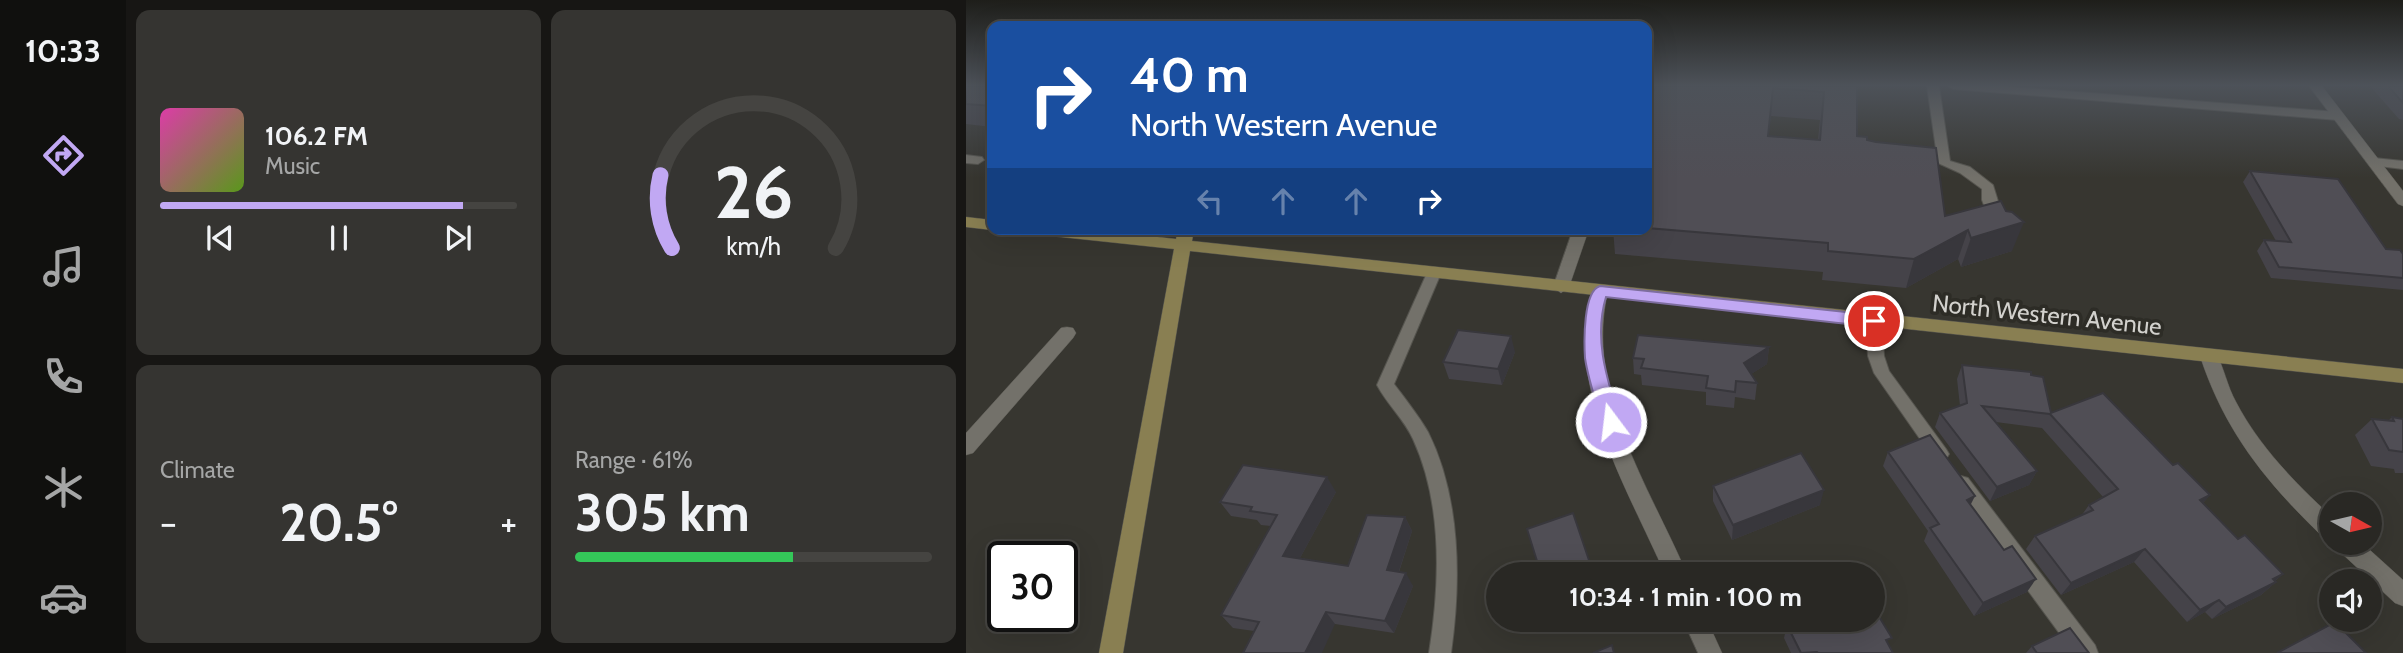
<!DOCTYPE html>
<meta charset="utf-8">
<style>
body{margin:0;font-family:Cabin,sans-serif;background:#353431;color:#f1f3f6;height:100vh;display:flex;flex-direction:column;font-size:26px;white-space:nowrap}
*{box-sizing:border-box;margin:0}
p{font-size:23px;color:#a5a6a6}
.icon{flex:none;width:38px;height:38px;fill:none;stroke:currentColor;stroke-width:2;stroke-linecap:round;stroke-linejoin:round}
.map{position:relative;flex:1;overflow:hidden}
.sheet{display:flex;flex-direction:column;gap:10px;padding:10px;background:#171614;width:840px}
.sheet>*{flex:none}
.top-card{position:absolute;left:21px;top:21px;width:665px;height:214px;border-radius:14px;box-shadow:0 7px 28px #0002,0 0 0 2px #454441;background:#1a4fa0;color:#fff;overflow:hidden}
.needle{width:46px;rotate:98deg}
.fabs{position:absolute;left:1353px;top:492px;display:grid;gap:14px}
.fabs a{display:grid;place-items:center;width:63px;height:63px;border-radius:50%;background:#292824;box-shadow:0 7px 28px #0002,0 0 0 2px #454441;font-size:35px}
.speed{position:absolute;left:21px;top:541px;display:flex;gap:14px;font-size:35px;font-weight:700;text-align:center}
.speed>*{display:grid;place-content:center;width:91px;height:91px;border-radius:50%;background:#292824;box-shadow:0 7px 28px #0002,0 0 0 2px #454441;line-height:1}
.speed .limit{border:4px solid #111;border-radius:10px;background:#fff;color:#111}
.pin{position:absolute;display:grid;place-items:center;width:60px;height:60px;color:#fff;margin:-30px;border:4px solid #fff;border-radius:50%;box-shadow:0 2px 7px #0007}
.me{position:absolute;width:77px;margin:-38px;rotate:345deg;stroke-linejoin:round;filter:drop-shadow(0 0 5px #0008)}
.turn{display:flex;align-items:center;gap:24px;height:147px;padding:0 28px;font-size:32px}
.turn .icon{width:91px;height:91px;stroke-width:2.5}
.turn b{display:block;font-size:49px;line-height:60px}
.lanes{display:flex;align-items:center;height:66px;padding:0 28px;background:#0003;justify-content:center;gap:35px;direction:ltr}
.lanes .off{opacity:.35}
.big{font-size:52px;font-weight:800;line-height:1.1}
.sheet .widget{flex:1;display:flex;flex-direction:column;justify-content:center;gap:10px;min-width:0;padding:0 24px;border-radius:14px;background:#353431}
.sheet .dial{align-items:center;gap:0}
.dial svg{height:182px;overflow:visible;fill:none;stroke:#454441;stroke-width:7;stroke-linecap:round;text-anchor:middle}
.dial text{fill:#f1f3f6;stroke:none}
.song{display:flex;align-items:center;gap:21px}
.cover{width:84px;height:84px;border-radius:10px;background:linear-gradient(135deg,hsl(320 70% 55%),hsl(90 70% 35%))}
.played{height:7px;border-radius:4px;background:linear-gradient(90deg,#c1a8f3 85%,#454441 85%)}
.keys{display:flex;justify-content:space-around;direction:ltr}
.heat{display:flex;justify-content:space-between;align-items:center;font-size:38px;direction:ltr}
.charge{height:10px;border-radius:5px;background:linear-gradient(90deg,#34c759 61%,#454441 0)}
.sheet .tiles{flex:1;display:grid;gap:10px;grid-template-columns:repeat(2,1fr)}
.trip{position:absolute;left:520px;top:562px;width:399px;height:70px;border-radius:35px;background:#292824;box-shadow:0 7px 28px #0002,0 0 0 2px #454441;font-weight:800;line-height:70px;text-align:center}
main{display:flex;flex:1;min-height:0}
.dock{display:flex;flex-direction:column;width:126px;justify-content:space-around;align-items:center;background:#10100e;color:#a5a6a6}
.dock .icon{width:49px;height:49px}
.dock .active{color:#c1a8f3}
.dock b{font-size:32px;color:#f1f3f6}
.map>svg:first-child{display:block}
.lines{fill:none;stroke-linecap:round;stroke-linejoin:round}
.service-casing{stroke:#55544e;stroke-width:2}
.minor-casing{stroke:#55544e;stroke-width:1}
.tertiary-casing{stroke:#55544e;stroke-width:1}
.secondary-casing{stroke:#55544e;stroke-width:1}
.service{fill:#73716a;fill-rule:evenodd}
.minor{fill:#73716a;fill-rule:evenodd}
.tertiary{fill:#73716a;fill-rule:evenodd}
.secondary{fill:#897f52;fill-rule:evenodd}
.wall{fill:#454349;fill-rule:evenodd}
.shaded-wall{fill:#38373c}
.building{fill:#504e55;stroke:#38373c;stroke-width:2;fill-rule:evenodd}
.route{fill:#c1a8f3;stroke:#7d6d9e;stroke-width:2}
.labels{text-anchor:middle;stroke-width:7;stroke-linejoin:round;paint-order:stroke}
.street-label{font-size:24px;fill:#d2d1cd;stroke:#2d2c26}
</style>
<main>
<nav class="dock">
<b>10:33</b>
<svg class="icon active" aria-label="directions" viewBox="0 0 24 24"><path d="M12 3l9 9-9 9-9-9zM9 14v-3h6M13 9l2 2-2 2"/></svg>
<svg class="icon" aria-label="music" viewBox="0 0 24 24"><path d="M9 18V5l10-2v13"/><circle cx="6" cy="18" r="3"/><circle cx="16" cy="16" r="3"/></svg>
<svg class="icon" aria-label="phone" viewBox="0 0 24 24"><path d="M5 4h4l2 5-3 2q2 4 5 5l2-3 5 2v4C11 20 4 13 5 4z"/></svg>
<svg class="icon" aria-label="climate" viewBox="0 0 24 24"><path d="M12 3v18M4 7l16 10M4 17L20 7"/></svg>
<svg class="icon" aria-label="car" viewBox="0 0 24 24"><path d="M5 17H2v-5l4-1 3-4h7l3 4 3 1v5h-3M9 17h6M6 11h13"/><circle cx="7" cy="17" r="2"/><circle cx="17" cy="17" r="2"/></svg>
</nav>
<section class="sheet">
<div class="tiles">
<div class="widget">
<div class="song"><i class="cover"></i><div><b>106.2 FM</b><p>Music</p></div></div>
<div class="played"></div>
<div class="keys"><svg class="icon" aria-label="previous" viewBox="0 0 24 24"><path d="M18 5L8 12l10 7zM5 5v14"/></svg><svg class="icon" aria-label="pause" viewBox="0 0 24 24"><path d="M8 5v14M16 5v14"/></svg><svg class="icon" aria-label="next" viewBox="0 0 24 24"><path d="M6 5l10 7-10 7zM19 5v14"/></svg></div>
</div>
<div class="widget dial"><svg viewBox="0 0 100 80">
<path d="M14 69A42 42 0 1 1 86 69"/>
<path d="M14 69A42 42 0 0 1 9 37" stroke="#c1a8f3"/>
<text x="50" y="56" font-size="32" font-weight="700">26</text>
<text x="50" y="72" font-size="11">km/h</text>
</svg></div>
<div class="widget"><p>Climate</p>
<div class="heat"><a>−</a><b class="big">20.5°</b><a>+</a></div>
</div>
<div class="widget"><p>Range · 61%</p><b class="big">305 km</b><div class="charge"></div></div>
</div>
</section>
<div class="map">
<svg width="1437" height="653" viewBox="0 0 1437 653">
<rect width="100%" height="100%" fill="#373630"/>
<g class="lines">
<defs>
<g id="service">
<polygon points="961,86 973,86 984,161 1004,167 1027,185 1039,224 1037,227 1027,227 1025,224 1016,200 1016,189 994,173 972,163"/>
<polygon points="982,86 1033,86 1372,112 1378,116 1372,120 987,89"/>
<polygon points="0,155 16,157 18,160 12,164 0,163"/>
<polygon points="1408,158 1437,161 1437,169 1404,165 1404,159"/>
<path d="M468,268l7,5 -47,111c12,16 24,31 34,48 33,66 33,150 23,221h-22c11,-68 14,-149 -16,-214 -9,-20 -26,-35 -36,-54l50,-112z"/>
<polygon points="908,315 916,321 918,356 923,371 980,449 983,454 980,459 974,462 968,459 908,373 902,356 900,321"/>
<polygon points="995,476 1002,478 1129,645 1132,653 1108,653 988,490 986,484 988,478"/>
</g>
<g id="minor">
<polygon points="1343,86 1356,86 1437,191 1437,206 1432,204"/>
<polygon points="607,229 623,229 603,287 595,293 587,287"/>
<path d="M634,285l8,6c-24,99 41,195 79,283h-22c-38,-87 -100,-185 -73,-283z"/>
<polygon points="101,327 107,328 110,333 107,338 7,453 0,455 0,433 95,328"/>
<polygon points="717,620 741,620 756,653 732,653"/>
</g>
<g id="tertiary">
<path d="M1243,349l6,2c9,16 12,35 21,51 23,44 59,81 95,114v24l-8,-3c-57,-55 -98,-105 -123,-181l3,-5z"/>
<polygon points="1368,542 1395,542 1437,580 1437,606 1429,603 1371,549"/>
</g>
<g id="secondary">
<polygon points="0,217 26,220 26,229 29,229 26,230 0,227"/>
<polygon points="59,229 117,229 210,239 212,229 228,229 226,241 1437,369 1437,383 224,251 157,653 133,653 208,249 67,234"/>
</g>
</defs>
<use href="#service" class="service-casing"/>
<use href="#minor" class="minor-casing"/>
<use href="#tertiary" class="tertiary-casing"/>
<use href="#secondary" class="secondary-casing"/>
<use href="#service" class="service"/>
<use href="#minor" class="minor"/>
<use href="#tertiary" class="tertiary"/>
<use href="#secondary" class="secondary"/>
</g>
<g class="wall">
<polygon points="0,86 26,86 26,127 0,124"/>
<path d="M689,86h202v50l10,4 78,76 67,35 -51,16 -3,-8 -52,29 -84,-8 1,-8 -208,-18 -2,-25h34v-117zM805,116l49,4 -2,20 -50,-4z"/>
<polygon points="1404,86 1437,86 1437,120 1433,119"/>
<polygon points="1284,171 1420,249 1437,254 1437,290 1305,278 1291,251 1298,240 1310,241 1277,182"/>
<polygon points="803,347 801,364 785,374 791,383 789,400 769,397 768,408 740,405 740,392 676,385 675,375 668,374 667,358"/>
<polygon points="549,352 536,385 483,379 477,362"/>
<polygon points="996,365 1065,375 1085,413 1207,465 1244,495 1237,503 1272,539 1317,574 1309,581 1310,582 1295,595 1246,619 1239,612 1221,622 1168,562 1095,595 1060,549 1069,536 1115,516 1123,505 1137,497 1076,428 1030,422 1071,471 1063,485 1024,501 969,427 974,413 994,406 991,379"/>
<polygon points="1426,417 1437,419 1437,473 1429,473 1428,469 1405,466 1389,435 1406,419 1423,420"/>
<polygon points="922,452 1061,592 1008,616 958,541 962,531 917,466"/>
<polygon points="747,486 854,505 766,540 747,501"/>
<polygon points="370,492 334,558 382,566 439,517 446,531 433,572 447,586 428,633 369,624 288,631 267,628 255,615 305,526 295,525 291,520 265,516 254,502"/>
<polygon points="827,620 906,620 927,653 825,653 818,638 821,625 828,622"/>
<polygon points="1066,646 1123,653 1060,653"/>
</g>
<g class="shaded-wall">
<polygon points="1058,222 1046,251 995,267 1005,238"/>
<polygon points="1002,230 992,259 940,288 948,259"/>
<polygon points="545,336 549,352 536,385 532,369"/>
<polygon points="803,347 801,364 776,380 778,363"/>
<polygon points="1071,471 1063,485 1024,501 1031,487"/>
<polygon points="361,477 370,492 328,569 317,556"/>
<polygon points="858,490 854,505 766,540 767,525"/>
<polygon points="1244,495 1232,509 1234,500"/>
<polygon points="1009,496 1002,510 1001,500"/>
<polygon points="439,517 446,531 429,583 421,570"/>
<polygon points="1179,549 1168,562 1095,595 1105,583"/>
<polygon points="440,573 447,586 428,633 419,621"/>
<polygon points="1317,574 1303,586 1310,582 1295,595 1246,619 1260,607"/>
<polygon points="1070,579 1061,592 1008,616 1017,603"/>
<polygon points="1253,600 1239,612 1221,622 1234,610"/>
<polygon points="360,612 369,624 356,653 339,653"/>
</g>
<g class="building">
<polygon points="0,86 26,86 26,106 0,104"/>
<path d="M689,86h202v50l10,1v3l9,2 60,6 9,68 56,-15 5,10 6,1 12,10 -53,16 -3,-8 -54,29 -86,-8v-8l-181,-15v-116zM807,88l51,4 -4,48 -52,-4z"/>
<polygon points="1422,86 1437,86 1437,103"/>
<polygon points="1284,171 1372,179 1420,249 1434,250 1437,254 1437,278 1313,267 1298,240 1325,242"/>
<polygon points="492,330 545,336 532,369 477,362"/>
<polygon points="672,335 803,347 778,363 791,383 770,381 769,392 740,388 742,376 675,368 678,359 667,358"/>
<polygon points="996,365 1065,372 1065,375 1077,377 1085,413 1137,393 1207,465 1212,463 1244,495 1234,500 1272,539 1279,535 1317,574 1307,579 1310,582 1260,607 1253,600 1234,610 1179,549 1105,583 1069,536 1127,510 1123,505 1152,489 1084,414 1016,406 1071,471 1031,487 974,413 1001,403"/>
<polygon points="1426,417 1437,419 1437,452 1423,450 1406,419 1428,421"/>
<polygon points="964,435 1009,496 1001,500 1038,550 1046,546 1070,579 1017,603 964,528 973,524 922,452"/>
<polygon points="835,453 858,490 767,525 747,486"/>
<polygon points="277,465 361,477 317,556 382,566 401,515 439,517 421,570 440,573 419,621 360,612 339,653 277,653 293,622 255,615 311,515 284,511 286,507 254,502"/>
<polygon points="607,513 627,572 621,574 575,574 561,529"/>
<polygon points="906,605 926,638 920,640 927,653 852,653 851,652 835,653 821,625 833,620 906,620"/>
<polygon points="1369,622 1400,653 1311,653"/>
<polygon points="1104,628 1123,653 1071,653 1066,646"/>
<polygon points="646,645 648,653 627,653"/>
</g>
<linearGradient id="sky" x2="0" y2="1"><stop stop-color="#1e1e1a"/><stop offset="0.48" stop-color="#4d5259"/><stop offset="1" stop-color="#4d5259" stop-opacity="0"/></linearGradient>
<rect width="1437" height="178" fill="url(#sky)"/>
<path class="route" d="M634,286l274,29 8,6 -8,6 -268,-30c-13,43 2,84 14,125l-3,6 -6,2 -7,-2 -2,-6c-6,-20 -14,-43 -17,-64 -1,-16 -2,-67 15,-72z"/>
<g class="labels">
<g class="street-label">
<text transform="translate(1081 315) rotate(6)" y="8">North Western Avenue</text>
</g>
</g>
</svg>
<div class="fabs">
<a><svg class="needle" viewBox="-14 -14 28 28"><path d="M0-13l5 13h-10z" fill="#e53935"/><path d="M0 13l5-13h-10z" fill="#a5a6a6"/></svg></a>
<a><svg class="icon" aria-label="sound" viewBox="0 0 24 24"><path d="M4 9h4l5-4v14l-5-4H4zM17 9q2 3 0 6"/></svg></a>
</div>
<div class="speed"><div class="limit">30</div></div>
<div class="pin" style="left:908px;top:321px;background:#d93025"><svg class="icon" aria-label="arrive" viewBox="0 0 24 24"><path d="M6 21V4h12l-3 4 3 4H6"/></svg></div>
<svg class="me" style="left:645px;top:422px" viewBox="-20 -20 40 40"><circle r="17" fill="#c1a8f3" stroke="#fff" stroke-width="3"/><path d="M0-11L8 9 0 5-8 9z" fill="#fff"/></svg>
<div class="trip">10:34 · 1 min · 100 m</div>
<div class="top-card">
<div class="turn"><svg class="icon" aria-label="right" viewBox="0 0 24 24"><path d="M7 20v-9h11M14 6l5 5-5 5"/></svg><div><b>40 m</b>North Western Avenue</div></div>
<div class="lanes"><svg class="icon off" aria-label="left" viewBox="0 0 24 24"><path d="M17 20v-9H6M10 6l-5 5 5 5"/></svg><svg class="icon off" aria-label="ahead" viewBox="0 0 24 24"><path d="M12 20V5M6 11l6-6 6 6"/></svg><svg class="icon off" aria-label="ahead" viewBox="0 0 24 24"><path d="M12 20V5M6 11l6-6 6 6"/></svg><svg class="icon" aria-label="right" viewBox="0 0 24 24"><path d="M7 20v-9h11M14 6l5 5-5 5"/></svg></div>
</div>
</div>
</main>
